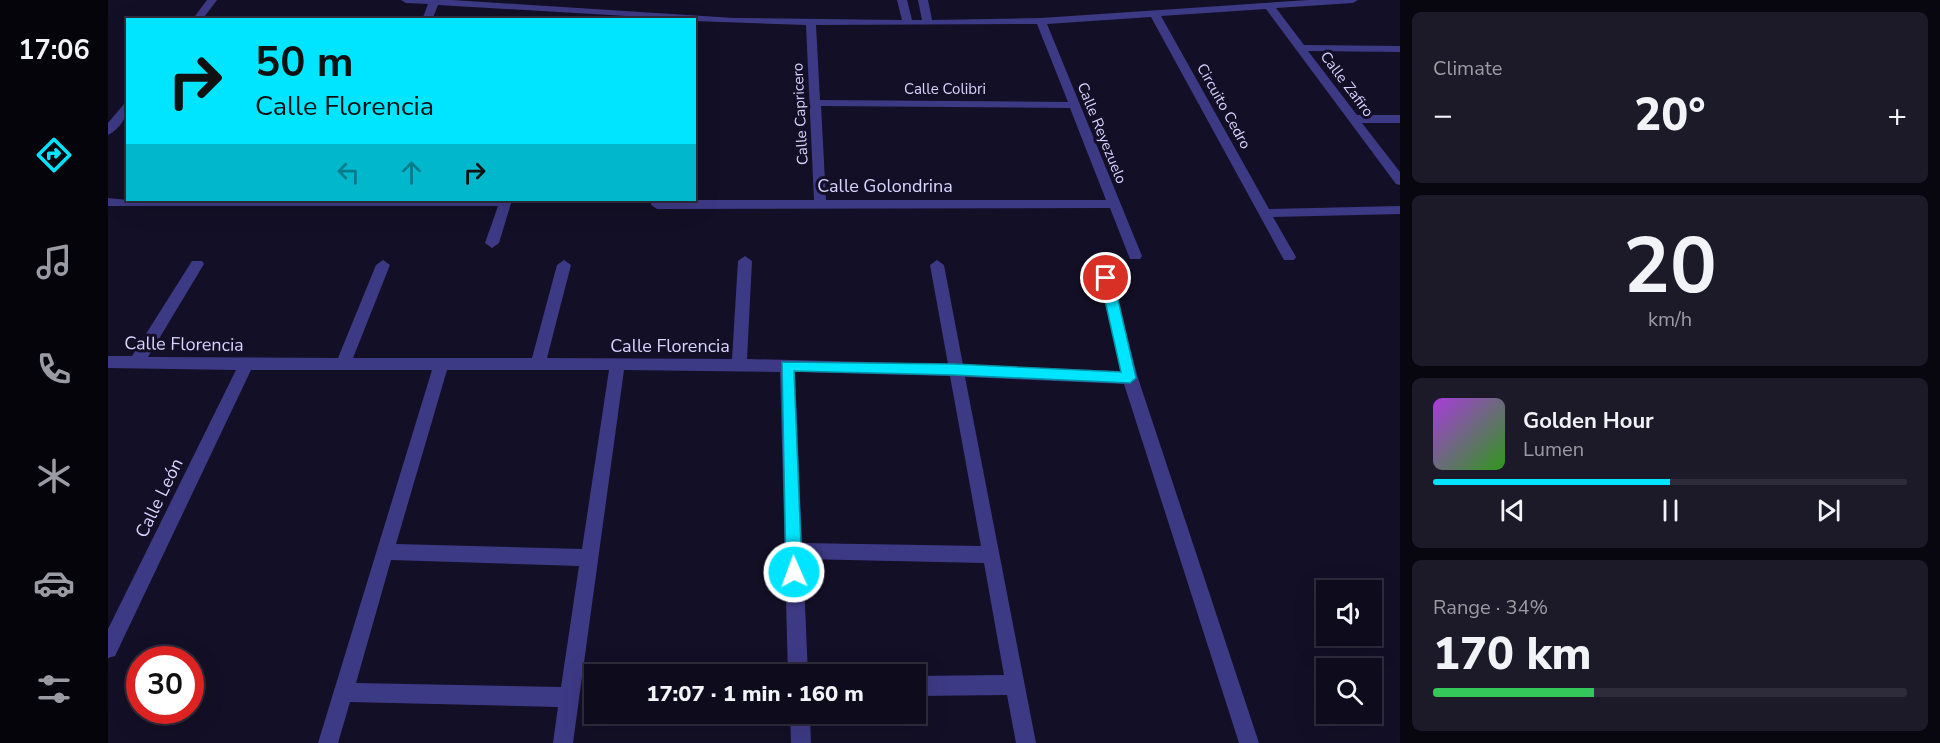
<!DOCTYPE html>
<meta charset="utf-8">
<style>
body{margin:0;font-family:"Nunito Sans",sans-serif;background:#1c1929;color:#f1f3f6;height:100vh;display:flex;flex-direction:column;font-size:22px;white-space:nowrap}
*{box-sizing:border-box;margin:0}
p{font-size:20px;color:#9b9ba3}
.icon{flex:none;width:33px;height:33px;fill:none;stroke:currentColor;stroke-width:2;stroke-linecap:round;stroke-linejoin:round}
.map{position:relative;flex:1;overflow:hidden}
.side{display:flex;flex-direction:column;gap:12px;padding:12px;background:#08060f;width:540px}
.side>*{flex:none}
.hud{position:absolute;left:18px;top:18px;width:570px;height:183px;border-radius:0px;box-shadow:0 6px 24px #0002,0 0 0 2px #2e2b3b;background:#00e5ff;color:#111;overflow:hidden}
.controls{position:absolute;left:1208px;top:580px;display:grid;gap:12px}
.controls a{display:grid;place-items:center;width:66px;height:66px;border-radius:0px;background:#0e0b1c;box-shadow:0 6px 24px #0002,0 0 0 2px #2e2b3b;font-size:30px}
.speed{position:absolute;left:18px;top:646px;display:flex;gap:12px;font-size:30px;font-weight:700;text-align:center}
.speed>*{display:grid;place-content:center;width:78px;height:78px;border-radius:50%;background:#0e0b1c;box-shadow:0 6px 24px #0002,0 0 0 2px #2e2b3b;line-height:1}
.speed .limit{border:9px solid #d22;background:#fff;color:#111}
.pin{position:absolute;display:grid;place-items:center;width:51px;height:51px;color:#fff;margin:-26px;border:3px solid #fff;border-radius:50%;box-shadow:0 2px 6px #0007}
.me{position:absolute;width:66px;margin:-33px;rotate:358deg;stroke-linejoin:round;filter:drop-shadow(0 0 4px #0008)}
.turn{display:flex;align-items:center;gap:21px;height:126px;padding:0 30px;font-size:27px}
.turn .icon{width:78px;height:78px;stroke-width:2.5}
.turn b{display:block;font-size:42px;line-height:51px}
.lanes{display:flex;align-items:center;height:57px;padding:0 30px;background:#0003;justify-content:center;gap:30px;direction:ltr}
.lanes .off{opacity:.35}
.big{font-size:45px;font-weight:800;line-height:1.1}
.side .card{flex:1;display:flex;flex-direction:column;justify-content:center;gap:9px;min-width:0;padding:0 21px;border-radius:9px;background:#1c1929}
.side .dial{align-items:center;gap:0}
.dial b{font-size:78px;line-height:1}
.song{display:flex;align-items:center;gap:18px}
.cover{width:72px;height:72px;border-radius:9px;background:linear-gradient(135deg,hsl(280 70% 55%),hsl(110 70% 35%))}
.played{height:6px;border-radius:3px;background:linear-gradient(90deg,#00e5ff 50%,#2e2b3b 50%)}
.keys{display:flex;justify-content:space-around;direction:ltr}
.heat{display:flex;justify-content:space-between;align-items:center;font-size:33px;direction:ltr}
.charge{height:9px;border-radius:4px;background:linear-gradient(90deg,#34c759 34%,#2e2b3b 0)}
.trip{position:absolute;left:476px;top:664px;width:342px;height:60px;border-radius:0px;background:#0e0b1c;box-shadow:0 6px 24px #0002,0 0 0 2px #2e2b3b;font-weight:800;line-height:60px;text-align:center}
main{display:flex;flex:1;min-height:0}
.tab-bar{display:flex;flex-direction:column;width:108px;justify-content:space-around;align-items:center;background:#06040b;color:#9b9ba3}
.tab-bar .icon{width:42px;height:42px}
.tab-bar .selected{color:#00e5ff}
.tab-bar b{font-size:27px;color:#f1f3f6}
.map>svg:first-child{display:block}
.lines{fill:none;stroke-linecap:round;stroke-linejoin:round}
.street{fill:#3d3a85;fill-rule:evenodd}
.route{fill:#00e5ff;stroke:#0095a6;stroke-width:1.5}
.labels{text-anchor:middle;stroke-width:6;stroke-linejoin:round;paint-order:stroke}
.far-street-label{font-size:15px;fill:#d9d4ff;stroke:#130f26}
.street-label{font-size:18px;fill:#d9d4ff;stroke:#130f26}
</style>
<main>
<nav class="tab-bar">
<b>17:06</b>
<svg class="icon selected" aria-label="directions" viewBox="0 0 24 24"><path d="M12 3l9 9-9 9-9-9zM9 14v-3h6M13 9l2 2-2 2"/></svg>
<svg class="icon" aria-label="music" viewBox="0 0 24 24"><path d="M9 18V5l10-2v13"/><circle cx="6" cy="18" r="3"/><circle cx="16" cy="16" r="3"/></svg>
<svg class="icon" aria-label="phone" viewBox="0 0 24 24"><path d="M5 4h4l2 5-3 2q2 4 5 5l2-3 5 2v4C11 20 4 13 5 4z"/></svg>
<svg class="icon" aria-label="climate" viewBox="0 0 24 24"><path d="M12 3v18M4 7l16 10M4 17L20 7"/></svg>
<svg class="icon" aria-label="car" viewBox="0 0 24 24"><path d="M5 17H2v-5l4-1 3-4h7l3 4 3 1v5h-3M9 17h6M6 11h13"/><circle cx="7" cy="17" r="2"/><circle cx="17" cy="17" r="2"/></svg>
<svg class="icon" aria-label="filters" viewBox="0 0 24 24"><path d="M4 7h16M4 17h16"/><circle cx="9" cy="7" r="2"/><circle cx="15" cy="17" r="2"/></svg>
</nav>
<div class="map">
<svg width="1292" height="743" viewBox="0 0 1292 743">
<rect width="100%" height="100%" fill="#130f26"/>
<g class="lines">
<g class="street">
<polygon points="99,0 109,0 94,20 84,20"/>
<path d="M293,0h51l282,18 168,2 -5,-20h10l5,20h10l-4,-20h10l4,20 109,-2 268,-18h49l-5,3 -77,5 28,37 96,1v6l-92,-1 49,64h43v8h-38l38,49v13l-4,-1 -130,-175 -105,7 108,193 131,-3v8l-127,3 23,40 -2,3h-10l-133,-243 -104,7 95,232 -2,3h-10l-20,-51 -453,1 -6,-4 1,-5h162l-8,-175 -112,-4v-1l-256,-15 -6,15h-10l6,-16 -22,-1zM929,24l31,78 -248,-2 -4,-75zM713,106l249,2 36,92h-280z"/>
<path d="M20,103c0,13 -8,26 -20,32v-12l16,-19z"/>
<polygon points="0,198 20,200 404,200 391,243 384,248 377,243 390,206 0,206"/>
<path d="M637,256l7,5 -5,98 201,5 -18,-99 7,-5 7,5 19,100 158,6 -22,-93 7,-5 5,1 27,104 121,365h-20l-115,-359 -159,-7 71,366h-20l-9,-48 -92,1v-20l89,-1 -20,-112 -181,-4 5,116h-20l-8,-303 -156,-2 -51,373h-20l5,-36 -208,-5 -12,41h-20l114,-373h-181l-136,286 -7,2v-29l128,-259 -128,-2v-12h24l60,-95h10l2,3 -56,93 190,1 38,-93 7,-5 7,5 -37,93h179l25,-93 7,-5 7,5 -24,93 185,1 6,-98zM339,370h162l-27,179 -186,-5zM687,372l155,4 31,170 -179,-3zM283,560l188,6 -18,121 -205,-4z"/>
<polygon points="682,714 702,714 703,743 683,743"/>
</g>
</g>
<polygon class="route" points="998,274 1005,278 1028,378 1022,383 846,375 686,371 694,572 692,577 686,580 681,577 678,572 674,362 846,364 1013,372 992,278"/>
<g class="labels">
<g class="far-street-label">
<text transform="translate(1239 84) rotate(53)" y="5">Calle Zafiro</text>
<text x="837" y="94">Calle Colibri</text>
<text transform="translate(1116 106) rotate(61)" y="5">Circuito Cedro</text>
<text transform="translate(692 114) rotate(-93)" y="5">Calle Capricero</text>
<text transform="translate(994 133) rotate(68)" y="5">Calle Reyezuelo</text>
</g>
<g class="street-label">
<text x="777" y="192">Calle Golondrina</text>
<text transform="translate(76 344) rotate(1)" y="6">Calle Florencia</text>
<text x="562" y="352">Calle Florencia</text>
<text transform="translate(51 498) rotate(-64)" y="6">Calle León</text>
</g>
</g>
</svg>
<div class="controls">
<a><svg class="icon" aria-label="sound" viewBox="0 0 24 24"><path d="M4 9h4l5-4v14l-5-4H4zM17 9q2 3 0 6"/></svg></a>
<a><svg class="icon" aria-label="search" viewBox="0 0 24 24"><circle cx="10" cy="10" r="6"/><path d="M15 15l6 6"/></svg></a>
</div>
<div class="speed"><div class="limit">30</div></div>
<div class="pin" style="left:998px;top:278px;background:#d93025"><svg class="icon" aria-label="arrive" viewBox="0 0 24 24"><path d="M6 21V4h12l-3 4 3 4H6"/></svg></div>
<svg class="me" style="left:686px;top:572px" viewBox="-20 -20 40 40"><circle r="17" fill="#00e5ff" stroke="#fff" stroke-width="3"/><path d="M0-11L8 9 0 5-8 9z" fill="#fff"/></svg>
<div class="trip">17:07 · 1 min · 160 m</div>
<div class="hud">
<div class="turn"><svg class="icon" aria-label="right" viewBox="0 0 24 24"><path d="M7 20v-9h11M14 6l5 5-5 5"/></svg><div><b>50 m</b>Calle Florencia</div></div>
<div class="lanes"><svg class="icon off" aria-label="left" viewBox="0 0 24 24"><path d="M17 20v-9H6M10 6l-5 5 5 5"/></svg><svg class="icon off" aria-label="ahead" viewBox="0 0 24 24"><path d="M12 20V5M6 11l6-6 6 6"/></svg><svg class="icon" aria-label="right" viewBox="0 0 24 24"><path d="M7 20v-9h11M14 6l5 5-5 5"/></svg></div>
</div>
</div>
<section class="side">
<div class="card"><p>Climate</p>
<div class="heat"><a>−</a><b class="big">20°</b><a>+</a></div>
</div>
<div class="card dial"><b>20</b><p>km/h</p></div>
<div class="card">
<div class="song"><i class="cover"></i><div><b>Golden Hour</b><p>Lumen</p></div></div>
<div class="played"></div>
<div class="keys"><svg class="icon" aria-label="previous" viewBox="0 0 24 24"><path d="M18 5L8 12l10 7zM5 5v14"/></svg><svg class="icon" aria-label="pause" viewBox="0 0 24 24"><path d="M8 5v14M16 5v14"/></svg><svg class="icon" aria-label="next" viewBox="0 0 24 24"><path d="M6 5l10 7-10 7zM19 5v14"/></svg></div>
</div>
<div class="card"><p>Range · 34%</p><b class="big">170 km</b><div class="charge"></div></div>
</section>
</main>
